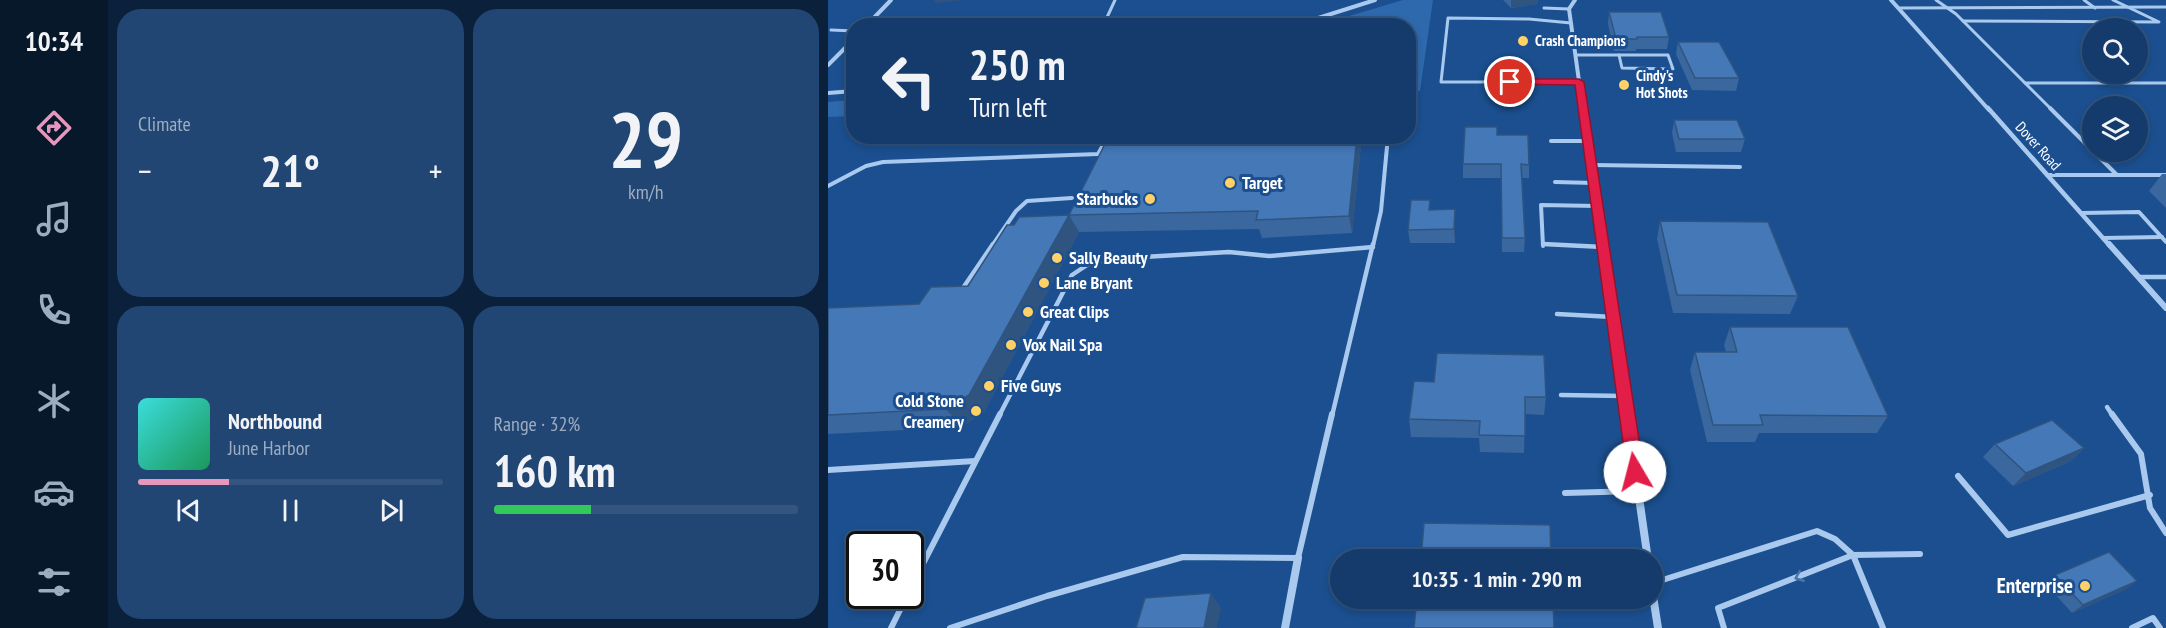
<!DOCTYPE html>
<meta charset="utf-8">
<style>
body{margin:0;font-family:"PT Sans Narrow",sans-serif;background:#214673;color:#f1f3f6;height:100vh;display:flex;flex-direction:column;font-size:22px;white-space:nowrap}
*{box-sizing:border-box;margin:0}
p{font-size:20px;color:#9dadc1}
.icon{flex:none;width:33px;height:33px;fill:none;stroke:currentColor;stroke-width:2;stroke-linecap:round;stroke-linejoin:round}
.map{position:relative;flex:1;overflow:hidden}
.side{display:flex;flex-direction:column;gap:9px;padding:9px;background:#0b203b;width:720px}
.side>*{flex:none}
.banner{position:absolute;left:18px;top:18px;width:570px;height:126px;border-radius:24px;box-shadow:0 3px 9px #0003,0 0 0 2px #33557e;background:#143b6b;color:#f1f3f6;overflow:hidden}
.buttons{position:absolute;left:1254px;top:18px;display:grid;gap:12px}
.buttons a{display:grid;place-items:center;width:66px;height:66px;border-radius:50%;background:#143b6b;box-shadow:0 3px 9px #0003,0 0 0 2px #33557e;font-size:30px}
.speed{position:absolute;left:18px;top:531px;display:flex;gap:12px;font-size:30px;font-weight:700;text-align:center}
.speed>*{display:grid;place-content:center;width:78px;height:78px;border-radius:50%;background:#143b6b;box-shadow:0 3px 9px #0003,0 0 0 2px #33557e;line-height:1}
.speed .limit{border:3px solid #111;border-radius:9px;background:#fff;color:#111}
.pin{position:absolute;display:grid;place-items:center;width:51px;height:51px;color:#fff;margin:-26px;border:3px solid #fff;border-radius:50%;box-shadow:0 2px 6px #0007}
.me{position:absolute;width:66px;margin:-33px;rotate:352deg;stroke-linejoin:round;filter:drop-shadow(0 0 4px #0008)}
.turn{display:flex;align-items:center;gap:21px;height:126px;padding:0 24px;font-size:27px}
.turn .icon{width:78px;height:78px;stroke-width:2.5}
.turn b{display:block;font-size:42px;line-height:51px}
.big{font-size:45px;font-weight:600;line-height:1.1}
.side .widget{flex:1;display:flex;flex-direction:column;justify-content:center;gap:9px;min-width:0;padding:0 21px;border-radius:24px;background:#214673}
.side .dial{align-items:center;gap:0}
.dial b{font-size:78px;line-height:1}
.song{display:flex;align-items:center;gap:18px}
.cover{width:72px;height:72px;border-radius:9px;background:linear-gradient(135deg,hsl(180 70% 55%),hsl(150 70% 35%))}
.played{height:6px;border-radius:3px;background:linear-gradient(90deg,#e797bd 30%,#33557e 30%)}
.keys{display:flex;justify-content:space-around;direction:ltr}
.heat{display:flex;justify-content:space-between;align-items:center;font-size:33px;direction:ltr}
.charge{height:9px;border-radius:4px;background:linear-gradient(90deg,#34c759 32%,#33557e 0)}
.side .tiles{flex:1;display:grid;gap:9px;grid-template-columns:repeat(2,1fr)}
.trip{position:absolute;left:502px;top:549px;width:333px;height:60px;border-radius:30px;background:#143b6b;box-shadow:0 3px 9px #0003,0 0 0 2px #33557e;font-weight:600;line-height:60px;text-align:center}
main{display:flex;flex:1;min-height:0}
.tabs{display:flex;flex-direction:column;width:108px;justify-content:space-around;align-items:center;background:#08182b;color:#9dadc1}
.tabs .icon{width:42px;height:42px}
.tabs .selected{color:#e797bd}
.tabs b{font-size:27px;color:#f1f3f6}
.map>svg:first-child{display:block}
.green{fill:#2e69ad}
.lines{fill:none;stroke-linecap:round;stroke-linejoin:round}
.service-far3{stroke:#a9c9ee;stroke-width:3}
.service-far2{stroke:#a9c9ee;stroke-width:4}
.service-far1{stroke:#a9c9ee;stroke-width:4.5}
.service{stroke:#a9c9ee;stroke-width:6}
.minor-far3{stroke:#a9c9ee;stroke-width:4}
.minor-far2{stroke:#a9c9ee;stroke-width:4.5}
.minor-far1{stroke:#a9c9ee;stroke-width:6}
.minor{stroke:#a9c9ee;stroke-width:8}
.wall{fill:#3a679d}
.shaded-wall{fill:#305480}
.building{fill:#4478b7;stroke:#305480;stroke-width:1.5}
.oneway{stroke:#4674ac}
.route{fill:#e11d48;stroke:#92132f;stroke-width:1.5}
.poi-dot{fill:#ffd166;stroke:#1b4f8f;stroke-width:2}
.labels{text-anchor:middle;stroke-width:6;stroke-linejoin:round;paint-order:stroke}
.far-poi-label{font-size:15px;font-weight:bold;fill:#fff;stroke:#1b4f8f;text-anchor:start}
.far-street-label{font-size:15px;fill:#fff;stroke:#1b4f8f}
.poi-label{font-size:18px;font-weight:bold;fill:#fff;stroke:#1b4f8f;text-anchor:start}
.near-poi-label{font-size:21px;font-weight:bold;fill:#fff;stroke:#1b4f8f;text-anchor:end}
</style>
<main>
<nav class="tabs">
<b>10:34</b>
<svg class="icon selected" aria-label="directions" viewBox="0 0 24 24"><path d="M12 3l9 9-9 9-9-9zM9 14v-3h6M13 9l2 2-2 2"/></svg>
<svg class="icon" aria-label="music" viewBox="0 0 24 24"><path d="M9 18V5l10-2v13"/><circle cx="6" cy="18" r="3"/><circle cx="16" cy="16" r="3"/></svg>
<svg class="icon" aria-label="phone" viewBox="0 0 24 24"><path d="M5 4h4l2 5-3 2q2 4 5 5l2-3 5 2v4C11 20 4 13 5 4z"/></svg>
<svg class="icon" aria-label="climate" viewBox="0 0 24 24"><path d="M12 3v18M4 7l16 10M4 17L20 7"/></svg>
<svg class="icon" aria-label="car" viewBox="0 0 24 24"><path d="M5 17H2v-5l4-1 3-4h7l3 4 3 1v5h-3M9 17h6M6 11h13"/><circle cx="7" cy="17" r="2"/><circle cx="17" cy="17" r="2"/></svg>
<svg class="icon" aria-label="filters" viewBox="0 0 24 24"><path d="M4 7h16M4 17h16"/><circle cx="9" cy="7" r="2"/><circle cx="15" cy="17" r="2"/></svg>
</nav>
<section class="side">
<div class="tiles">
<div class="widget"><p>Climate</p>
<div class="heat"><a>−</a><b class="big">21°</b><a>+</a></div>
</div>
<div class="widget dial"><b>29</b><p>km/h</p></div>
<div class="widget">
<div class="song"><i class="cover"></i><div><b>Northbound</b><p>June Harbor</p></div></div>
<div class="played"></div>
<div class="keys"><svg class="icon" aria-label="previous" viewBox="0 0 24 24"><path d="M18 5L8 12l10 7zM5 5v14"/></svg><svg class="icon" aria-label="pause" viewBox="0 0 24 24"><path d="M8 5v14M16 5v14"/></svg><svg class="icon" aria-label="next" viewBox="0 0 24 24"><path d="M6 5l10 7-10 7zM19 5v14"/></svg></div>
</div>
<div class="widget"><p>Range · 32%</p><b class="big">160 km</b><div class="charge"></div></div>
</div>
</section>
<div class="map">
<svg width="1338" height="628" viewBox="0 0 1338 628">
<rect width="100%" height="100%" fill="#1b4f8f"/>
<g class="green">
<polygon points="575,0 605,0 592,91 581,92 580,26 491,25"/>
<polygon points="25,100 25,116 0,117 0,102"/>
</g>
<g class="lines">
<g class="service-far3">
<polyline points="1108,0 1128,14 1197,83"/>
<polyline points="1256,0 1267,8"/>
<polyline points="716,8 741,9"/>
<polyline points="1070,8 1338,7"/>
<polyline points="1135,21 1331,22 1285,0"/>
<polyline points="743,23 701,19 620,18 613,82 751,82"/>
<polyline points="275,26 287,0"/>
<polyline points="3,30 26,31"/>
<polyline points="748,55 791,55"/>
<polygon points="791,55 840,55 845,69 794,68"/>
<polyline points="1224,110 1197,83 1338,83"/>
</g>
<g class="service-far2">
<polyline points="1222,108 1264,150"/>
<polyline points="723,141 760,141"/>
<polyline points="1266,152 1289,175"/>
<polyline points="763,165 912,167"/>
<polyline points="1219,175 1338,175"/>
<polyline points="727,182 766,183"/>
<polyline points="0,186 38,166 55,162 270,154 280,136"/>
<polyline points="1254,213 1311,212 1338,242"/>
<polyline points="1275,238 1334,237"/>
<polyline points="164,246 188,211 199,201 244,198"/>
<polyline points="545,246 553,211 560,136"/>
<polyline points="715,246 713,205 769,206"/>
</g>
<g class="service-far1">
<polyline points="715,244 775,247"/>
<polyline points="1311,277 1338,277"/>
<polyline points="135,288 165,244"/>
<polyline points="729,314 785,317"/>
<polyline points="733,395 796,396"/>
<polyline points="1279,407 1285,416"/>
<polyline points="171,416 244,275 259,265 281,259 401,252 441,256 545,247"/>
<polyline points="504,416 545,244"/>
</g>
<g class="service">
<polyline points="1284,414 1313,454 1322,508 1338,533"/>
<polyline points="0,470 147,461"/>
<polyline points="1130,476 1180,535 1322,495"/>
<polyline points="737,493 810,491"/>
<polyline points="825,583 989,531 1007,539 1025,555 1055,628"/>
<polyline points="82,589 172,414"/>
<polyline points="63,628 79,596"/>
<polyline points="122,628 219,596 355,557 470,558 504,414"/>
<polyline points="896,628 890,608 1025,555 1092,554"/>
<polyline points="1304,628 1325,618 1332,628"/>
</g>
<g class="minor-far3">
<polyline points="747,0 741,9 755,110"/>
<polyline points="1063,0 1161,110"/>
<polyline points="38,26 63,0"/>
<polyline points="465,26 547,0"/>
<polyline points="0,65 26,39"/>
<polyline points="0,93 26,91"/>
</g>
<g class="minor-far2">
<polyline points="755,108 775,246"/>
<polyline points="1160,108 1282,246"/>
</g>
<g class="minor-far1">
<polyline points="775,244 799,416"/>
<polyline points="1281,244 1338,308"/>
</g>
<g class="minor">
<polyline points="799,414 820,560"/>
<polyline points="825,596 830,628"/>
<polyline points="457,628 470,558"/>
</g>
</g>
<g class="wall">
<polygon points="675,0 710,0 709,4 683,8"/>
<polygon points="781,12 841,37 839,49 808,49 808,51 786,51 780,24"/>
<polygon points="850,42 911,78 908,91 864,90 848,54"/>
<polygon points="846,120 917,139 913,152 848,152 844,133"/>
<polygon points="669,135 701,165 701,178 694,178 697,238 696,252 674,252 673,178 635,178 635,164"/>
<polygon points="281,136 534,136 524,233 434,238 431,229 251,232 156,412 134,427 0,434 0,308 91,304 140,286 186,225 241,215"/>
<polygon points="1334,174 1338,174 1338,208 1321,191"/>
<polygon points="627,209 627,243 582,243 580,230 603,210"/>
<polygon points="832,221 970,296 962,314 845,313 829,239"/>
<polygon points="902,327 1060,416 1049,433 931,433 927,442 879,442 862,370 867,352 898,352 896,345"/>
<polygon points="586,381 718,397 716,415 697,414 696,453 652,452 651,438 583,437 581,419"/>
<polygon points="1167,444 1256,448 1243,461 1185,486 1155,457"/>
<polygon points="1227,575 1309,581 1298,589 1244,613 1217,583"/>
</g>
<g class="shaded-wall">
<polygon points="106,0 136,0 108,3"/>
<polygon points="683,0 710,0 709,4 683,8"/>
<polygon points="529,136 534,136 524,233 521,216"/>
<polygon points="627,209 627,243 626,229"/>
<polygon points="241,215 251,232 156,412 134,427 118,409"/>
<polygon points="1256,448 1243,461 1185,486 1198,473"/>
<polygon points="1309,581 1298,589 1244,613 1255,605"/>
<polygon points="383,593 393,608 389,628 376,628"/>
</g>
<g class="building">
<polygon points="781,12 833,12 841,37 809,37 809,39 788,39"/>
<polygon points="850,42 891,42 911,78 867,78"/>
<polygon points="846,120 909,120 917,139 851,139"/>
<polygon points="637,127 669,127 669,135 700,135 701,165 693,164 697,238 674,238 673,164 635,164"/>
<polygon points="281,136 529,136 521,216 428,220 430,211 241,215"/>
<polygon points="583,200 602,200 601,210 627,209 626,229 580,230"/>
<polygon points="241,215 141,395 118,409 0,415 0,308 91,304 103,287 140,286 179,225 186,225 191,217"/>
<polygon points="832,221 940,222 970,296 849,295"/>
<polygon points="902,327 1020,327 1060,416 932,415 935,425 885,425 867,352 909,352"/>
<polygon points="609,353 716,355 718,397 697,397 697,436 651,435 652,421 581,419 586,381 606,382"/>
<polygon points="1224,420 1256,448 1198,473 1167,444"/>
<polygon points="596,523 722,525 723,560 593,560"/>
<polygon points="1281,552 1309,581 1255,605 1227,575"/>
<polygon points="383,593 376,628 308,628 317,598"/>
<polygon points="589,598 725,598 726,628 586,628"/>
</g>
<defs><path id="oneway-chevron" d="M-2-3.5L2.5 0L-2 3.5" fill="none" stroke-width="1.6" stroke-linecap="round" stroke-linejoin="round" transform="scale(1.5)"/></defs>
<use class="oneway" href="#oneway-chevron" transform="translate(971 577) rotate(158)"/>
<polygon class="route" points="751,79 756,82 816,472 813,477 807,479 801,477 799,472 747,85 682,84 677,82 682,79"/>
<g class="poi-dot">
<circle cx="695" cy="41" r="6"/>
<circle cx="796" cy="85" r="6"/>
<circle cx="402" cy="183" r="6"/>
<circle cx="322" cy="199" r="6"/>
<circle cx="229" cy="258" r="6"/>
<circle cx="216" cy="283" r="6"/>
<circle cx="200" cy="312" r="6"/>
<circle cx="183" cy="345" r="6"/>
<circle cx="161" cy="386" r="6"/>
<circle cx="148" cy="411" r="6"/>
<circle cx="1257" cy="586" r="6"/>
</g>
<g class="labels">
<g class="far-poi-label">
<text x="707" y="46">Crash Champions</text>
<text x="808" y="81">Cindy's<tspan x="808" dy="17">Hot Shots</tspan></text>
</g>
<g class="far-street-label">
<text transform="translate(1210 146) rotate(48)" y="5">Dover Road</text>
</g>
<g class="poi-label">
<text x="414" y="189">Target</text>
<text x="310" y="205" text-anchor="end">Starbucks</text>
<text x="241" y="264">Sally Beauty</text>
<text x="228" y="289">Lane Bryant</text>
<text x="212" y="318">Great Clips</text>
<text x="195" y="351">Vox Nail Spa</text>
<text x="173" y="392">Five Guys</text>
<text x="136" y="407" text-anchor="end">Cold Stone<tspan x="136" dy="21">Creamery</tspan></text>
</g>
<g class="near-poi-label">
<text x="1245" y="593">Enterprise</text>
</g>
</g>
</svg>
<div class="buttons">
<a><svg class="icon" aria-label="search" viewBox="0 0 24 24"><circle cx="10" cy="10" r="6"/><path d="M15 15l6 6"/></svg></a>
<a><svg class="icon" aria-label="layers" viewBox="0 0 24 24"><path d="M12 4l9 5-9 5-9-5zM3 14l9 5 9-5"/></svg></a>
</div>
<div class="speed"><div class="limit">30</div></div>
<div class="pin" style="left:682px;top:82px;background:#d93025"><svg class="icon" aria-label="arrive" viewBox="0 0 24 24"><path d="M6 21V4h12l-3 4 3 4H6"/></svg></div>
<svg class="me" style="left:807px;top:472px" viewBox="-20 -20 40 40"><circle r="19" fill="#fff"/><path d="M0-13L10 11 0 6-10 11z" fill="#e11d48"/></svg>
<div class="trip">10:35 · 1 min · 290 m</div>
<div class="banner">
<div class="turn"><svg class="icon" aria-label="left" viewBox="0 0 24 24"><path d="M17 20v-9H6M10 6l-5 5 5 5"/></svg><div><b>250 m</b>Turn left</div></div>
</div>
</div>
</main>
